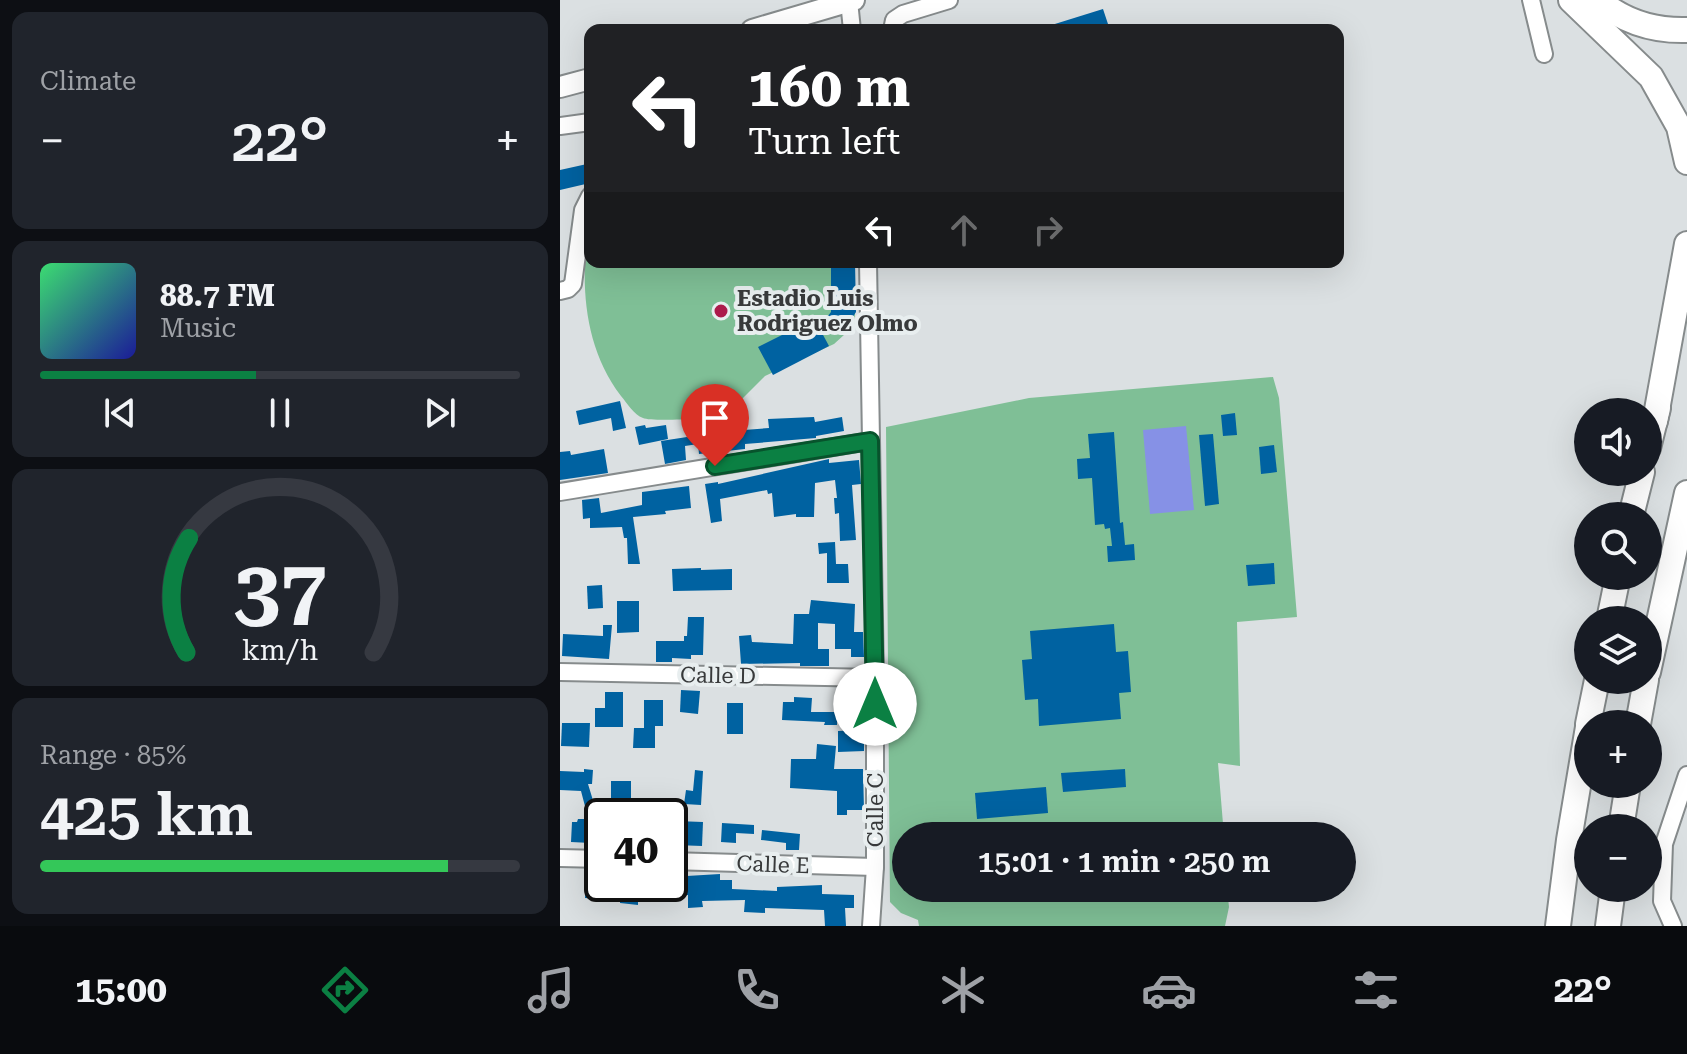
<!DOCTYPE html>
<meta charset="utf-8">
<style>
body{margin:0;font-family:"Roboto Serif",serif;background:#20242c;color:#f1f3f6;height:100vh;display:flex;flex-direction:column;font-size:30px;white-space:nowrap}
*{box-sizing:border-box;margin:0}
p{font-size:26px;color:#9ea1a6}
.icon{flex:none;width:44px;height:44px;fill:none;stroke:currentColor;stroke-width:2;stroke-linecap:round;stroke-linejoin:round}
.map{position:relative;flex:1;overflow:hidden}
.panel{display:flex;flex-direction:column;gap:12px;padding:12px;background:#0d0f14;width:560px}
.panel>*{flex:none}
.banner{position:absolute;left:24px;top:24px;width:760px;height:244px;border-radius:16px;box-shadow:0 8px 32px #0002;background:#202124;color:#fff;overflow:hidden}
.buttons{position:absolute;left:1014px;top:398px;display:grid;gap:16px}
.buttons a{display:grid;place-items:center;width:88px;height:88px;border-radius:50%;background:#171b24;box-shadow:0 8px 32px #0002;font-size:40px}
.speed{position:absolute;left:24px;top:798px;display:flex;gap:16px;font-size:40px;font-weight:700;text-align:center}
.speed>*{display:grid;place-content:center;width:104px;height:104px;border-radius:50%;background:#171b24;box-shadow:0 8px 32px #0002;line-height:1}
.speed .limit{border:4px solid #111;border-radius:12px;background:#fff;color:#111}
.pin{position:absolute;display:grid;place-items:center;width:68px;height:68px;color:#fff;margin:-82px -34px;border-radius:50% 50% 50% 0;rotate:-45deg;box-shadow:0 0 8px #0007}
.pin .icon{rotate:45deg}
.me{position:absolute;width:88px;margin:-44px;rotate:0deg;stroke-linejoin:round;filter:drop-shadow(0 0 6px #0008)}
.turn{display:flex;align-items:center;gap:28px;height:168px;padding:0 32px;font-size:36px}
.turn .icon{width:104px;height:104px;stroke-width:2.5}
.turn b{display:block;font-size:56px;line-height:68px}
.lanes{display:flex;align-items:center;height:76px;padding:0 32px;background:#0003;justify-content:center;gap:40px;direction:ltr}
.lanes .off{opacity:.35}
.big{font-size:60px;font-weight:600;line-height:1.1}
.panel .card{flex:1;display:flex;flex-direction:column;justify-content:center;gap:12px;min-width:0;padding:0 28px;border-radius:16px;background:#20242c}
.panel .dial{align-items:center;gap:0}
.dial svg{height:208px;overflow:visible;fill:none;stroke:#363941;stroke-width:7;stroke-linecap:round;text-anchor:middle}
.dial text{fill:#f1f3f6;stroke:none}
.song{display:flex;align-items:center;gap:24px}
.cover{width:96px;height:96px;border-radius:12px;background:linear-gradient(135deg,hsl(140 70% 55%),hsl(240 70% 35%))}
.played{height:8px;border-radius:4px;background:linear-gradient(90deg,#0b8043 45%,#363941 45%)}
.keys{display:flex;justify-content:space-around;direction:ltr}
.heat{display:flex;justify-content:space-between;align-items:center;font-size:44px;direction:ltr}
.charge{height:12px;border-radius:6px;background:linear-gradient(90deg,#34c759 85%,#363941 0)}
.trip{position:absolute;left:332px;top:822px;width:464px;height:80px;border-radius:40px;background:#171b24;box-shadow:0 8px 32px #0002;font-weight:600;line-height:80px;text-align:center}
.tabs{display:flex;height:128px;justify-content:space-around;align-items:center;background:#090b0e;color:#9ea1a6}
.tabs .icon{width:56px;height:56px}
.tabs .selected{color:#0b8043}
.tabs b{font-size:36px;color:#f1f3f6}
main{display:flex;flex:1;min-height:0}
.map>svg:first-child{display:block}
.green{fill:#7fbf96}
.water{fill:#8691e6}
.building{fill:#0062a1}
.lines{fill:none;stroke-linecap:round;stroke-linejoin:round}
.minor-casing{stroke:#868b8c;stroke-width:20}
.major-casing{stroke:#868b8c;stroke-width:24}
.highway-casing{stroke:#868b8c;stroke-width:28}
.minor{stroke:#fff;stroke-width:16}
.major{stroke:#fff;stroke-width:20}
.highway{stroke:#fff;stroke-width:24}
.route-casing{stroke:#07532c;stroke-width:20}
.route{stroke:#0b8043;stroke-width:14}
.poi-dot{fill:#ac1a4b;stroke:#e8eeef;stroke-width:3}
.labels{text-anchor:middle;stroke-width:8;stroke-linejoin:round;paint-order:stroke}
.poi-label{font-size:22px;font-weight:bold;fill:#383a3b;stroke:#e8eeef;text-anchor:start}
.street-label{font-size:22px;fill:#383a3b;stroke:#e8eeef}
</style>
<main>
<section class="panel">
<div class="card"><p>Climate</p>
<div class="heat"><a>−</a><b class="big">22°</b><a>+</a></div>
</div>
<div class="card">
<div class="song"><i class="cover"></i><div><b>88.7 FM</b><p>Music</p></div></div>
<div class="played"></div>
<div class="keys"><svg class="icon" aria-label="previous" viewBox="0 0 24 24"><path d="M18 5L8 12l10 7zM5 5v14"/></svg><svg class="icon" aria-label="pause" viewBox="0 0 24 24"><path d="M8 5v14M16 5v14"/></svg><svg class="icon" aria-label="next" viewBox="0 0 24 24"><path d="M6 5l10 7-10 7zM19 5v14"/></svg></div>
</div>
<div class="card dial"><svg viewBox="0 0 100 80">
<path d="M14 69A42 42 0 1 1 86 69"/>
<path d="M14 69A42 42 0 0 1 15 25" stroke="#0b8043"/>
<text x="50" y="56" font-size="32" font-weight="700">37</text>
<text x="50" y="72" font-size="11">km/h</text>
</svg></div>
<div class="card"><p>Range · 85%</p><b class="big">425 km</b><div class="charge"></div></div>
</section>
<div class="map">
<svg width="1127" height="926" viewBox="0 0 1127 926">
<rect width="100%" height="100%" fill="#dbe0e2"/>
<g class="green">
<path d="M30,213v49h265v63l-21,19 -69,32 -42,42c-14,0 -71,4 -80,0 -9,-3 -16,-15 -22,-22 -40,-53 -41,-119 -31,-183z"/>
<polygon points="713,377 719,398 737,617 677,622 680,766 658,763 664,836 346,836 346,888 667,888 669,907 665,926 359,926 358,920 341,913 330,902 326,427 469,398"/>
</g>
<polygon class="water" points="626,426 634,510 590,514 583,430"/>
<g class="building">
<polygon points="543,9 550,30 482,30 482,28"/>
<polygon points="27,164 30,183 0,190 0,170"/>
<polygon points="271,262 295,262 296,312 282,334 264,321 271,312"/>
<polygon points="252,320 255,320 269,346 213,375 198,347"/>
<polygon points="60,401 66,428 53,431 51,418 19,425 16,411"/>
<polygon points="675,413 677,435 663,436 661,415"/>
<polygon points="254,417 255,422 282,417 284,431 256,436 256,438 185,444 185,449 139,454 138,444 125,446 126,460 105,464 101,441 140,435 139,429 184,426 184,430 209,428 208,419"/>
<polygon points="85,425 86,428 106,425 108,439 79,445 75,427"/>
<polygon points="554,432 560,523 563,522 565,545 574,544 575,560 548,562 547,546 552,546 550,528 545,529 544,524 535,525 532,478 518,479 517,459 530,458 528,434"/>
<polygon points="653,434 659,504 645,506 639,435"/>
<polygon points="714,445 717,472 701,474 699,447"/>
<polygon points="44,449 48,473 0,480 0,452 10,451 11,455"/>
<polygon points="269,459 269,463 299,460 301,484 292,485 296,540 280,541 279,513 275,514 274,498 277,498 275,480 255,483 254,517 236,517 236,514 214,517 212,493 208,494 207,490 160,499 162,521 151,523 145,484 158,482 158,484"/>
<polygon points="129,486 131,508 105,511 106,514 73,517 80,564 68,564 67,538 64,538 62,527 30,528 30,518 23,519 22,500 39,498 41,513 82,505 82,492"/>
<polygon points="275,542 276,564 288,564 289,583 267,583 267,553 259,554 258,543"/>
<polygon points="714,563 715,584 688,586 686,565"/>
<polygon points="141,568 141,570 172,569 172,590 113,591 112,569"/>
<polygon points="42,585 43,608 28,609 27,586"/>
<polygon points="251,600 295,604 294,632 303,632 304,657 291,657 291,649 275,649 275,624 258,623 258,649 269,649 269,666 240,666 240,663 181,664 179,636 191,635 192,642 233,644 234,614 249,614"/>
<polygon points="57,601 79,601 79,632 57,633"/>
<polygon points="128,617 144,617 143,655 131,655 131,659 112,658 112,662 96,662 96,641 124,641 124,636 127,636"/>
<polygon points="554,624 556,652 568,651 571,692 559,693 561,719 479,726 478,699 465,700 462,660 472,659 470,631"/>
<polygon points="43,625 52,625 49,659 2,656 3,634 43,636"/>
<polygon points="121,690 140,691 138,714 120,712"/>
<polygon points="277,690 304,691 304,712 276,711"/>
<polygon points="45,692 63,692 63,727 35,727 35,708 45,708"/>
<polygon points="234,697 252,698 251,712 277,712 277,725 264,725 265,722 222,720 223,702 234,702"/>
<polygon points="84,700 103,700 103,726 95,726 95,748 73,748 74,728 84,728"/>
<rect x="167" y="703" width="16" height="31"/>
<polygon points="2,723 30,723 29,747 1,746"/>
<polygon points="304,730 304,751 278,752 278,731"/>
<polygon points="257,744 276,746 274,769 303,769 304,810 287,810 287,815 277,815 277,791 230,788 231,759 256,759"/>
<polygon points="24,769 33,770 32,784 28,784 35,807 26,810 21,791 0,790 0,771 24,772"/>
<polygon points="565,769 566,787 503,792 501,773"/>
<polygon points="135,770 143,771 141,805 124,804 126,790 133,791"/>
<rect x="51" y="781" width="20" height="27"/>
<polygon points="486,787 488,813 417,819 415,793"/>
<polygon points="18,819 30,819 31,843 11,842 12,822 17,822"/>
<polygon points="116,821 143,822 142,846 115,845"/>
<polygon points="162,823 194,825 194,834 176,833 176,843 161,842"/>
<polygon points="202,830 240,834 239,850 226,850 226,843 201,840"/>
<polygon points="160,874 160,880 172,880 172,889 217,891 217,887 262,885 262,894 294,895 294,908 285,908 286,926 265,926 264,910 205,908 205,913 184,912 185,900 142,901 143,907 128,908 128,895 104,896 104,901 78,901 78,905 60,903 61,884 110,884 110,877"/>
<polygon points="26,878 42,878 44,899 25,898"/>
</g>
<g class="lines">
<defs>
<g id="minor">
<polyline points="971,0 984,54"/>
<polyline points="289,1 292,30"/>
<polyline points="332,30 334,20 343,14 389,0"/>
<polyline points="0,126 30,122"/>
<polyline points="308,262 315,678 315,867 311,926"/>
<polyline points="0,291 8,289 13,284 23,210 30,196"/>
<polyline points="0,492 310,441"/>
<polyline points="0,672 315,678"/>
<polyline points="0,858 42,859"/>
<polyline points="110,861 315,867"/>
<polyline points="1113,926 1102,901 1104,844 1127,775"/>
</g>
<g id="major">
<polyline points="192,30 294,0"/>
<polyline points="0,87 30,79"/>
</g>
<g id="highway">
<polyline points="1011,0 1091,77 1119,127 1127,162"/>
<path d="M1038,0c26,22 55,31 89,30"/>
<polyline points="1095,421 1127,244"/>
<polyline points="1088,448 1098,408"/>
<polyline points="1071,516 1082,472"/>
<polyline points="1049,620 1058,576"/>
<polyline points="1088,672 1127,493"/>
<polyline points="1028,724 1037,680"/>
<polyline points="1078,724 1086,680"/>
<polyline points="1061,828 1068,784"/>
<polyline points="998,926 1009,840 1028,727"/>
<polyline points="1048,926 1053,888"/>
</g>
</defs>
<use href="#minor" class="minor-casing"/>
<use href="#major" class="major-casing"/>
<use href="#highway" class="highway-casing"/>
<use href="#minor" class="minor"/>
<use href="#major" class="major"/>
<use href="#highway" class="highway"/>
</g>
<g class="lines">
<defs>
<polyline id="route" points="155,466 310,441 315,704"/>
</defs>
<use href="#route" class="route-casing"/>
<use href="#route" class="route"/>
</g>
<circle class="poi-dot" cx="161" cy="311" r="8"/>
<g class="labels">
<g class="poi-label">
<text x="177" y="306">Estadio Luis<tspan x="177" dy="25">Rodriguez Olmo</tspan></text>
</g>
<g class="street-label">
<text transform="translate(158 675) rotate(1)" y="8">Calle D</text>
<text transform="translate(315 810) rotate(-90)" y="8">Calle C</text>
<text transform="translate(213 864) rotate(2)" y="8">Calle E</text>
</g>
</g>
</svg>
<div class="buttons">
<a><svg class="icon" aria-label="sound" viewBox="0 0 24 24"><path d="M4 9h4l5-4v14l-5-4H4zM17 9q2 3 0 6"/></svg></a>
<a><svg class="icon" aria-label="search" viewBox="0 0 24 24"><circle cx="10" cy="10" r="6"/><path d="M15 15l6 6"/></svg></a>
<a><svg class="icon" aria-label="layers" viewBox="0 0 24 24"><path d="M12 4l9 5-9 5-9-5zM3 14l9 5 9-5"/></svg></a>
<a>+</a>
<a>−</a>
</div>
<div class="speed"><div class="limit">40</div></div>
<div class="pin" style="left:155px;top:466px;background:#d93025"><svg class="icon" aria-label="arrive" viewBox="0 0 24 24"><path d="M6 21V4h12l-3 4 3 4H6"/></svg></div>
<svg class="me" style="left:315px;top:704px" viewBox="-20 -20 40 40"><circle r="19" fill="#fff"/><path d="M0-13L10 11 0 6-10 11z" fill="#0b8043"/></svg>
<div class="trip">15:01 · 1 min · 250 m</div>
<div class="banner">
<div class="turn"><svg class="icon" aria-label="left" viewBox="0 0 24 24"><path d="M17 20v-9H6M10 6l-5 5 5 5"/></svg><div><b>160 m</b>Turn left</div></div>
<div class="lanes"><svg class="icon" aria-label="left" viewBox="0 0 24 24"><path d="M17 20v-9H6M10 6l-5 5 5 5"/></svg><svg class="icon off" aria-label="ahead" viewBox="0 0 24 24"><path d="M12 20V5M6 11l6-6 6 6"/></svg><svg class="icon off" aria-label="right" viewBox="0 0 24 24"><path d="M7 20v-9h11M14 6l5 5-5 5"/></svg></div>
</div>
</div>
</main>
<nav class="tabs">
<b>15:00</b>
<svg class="icon selected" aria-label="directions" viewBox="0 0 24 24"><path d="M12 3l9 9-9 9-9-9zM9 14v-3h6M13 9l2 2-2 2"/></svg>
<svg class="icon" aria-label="music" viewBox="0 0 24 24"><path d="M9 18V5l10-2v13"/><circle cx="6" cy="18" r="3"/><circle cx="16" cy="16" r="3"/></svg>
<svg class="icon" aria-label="phone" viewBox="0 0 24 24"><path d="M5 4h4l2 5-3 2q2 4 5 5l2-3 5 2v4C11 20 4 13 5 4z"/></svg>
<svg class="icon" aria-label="climate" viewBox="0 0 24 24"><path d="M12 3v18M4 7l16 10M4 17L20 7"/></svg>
<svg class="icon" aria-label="car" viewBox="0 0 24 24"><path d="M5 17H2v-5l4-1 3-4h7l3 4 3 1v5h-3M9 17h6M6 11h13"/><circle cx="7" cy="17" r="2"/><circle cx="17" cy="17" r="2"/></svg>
<svg class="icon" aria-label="filters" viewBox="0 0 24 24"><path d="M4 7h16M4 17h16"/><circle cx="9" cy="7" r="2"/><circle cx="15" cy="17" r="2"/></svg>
<b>22°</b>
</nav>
